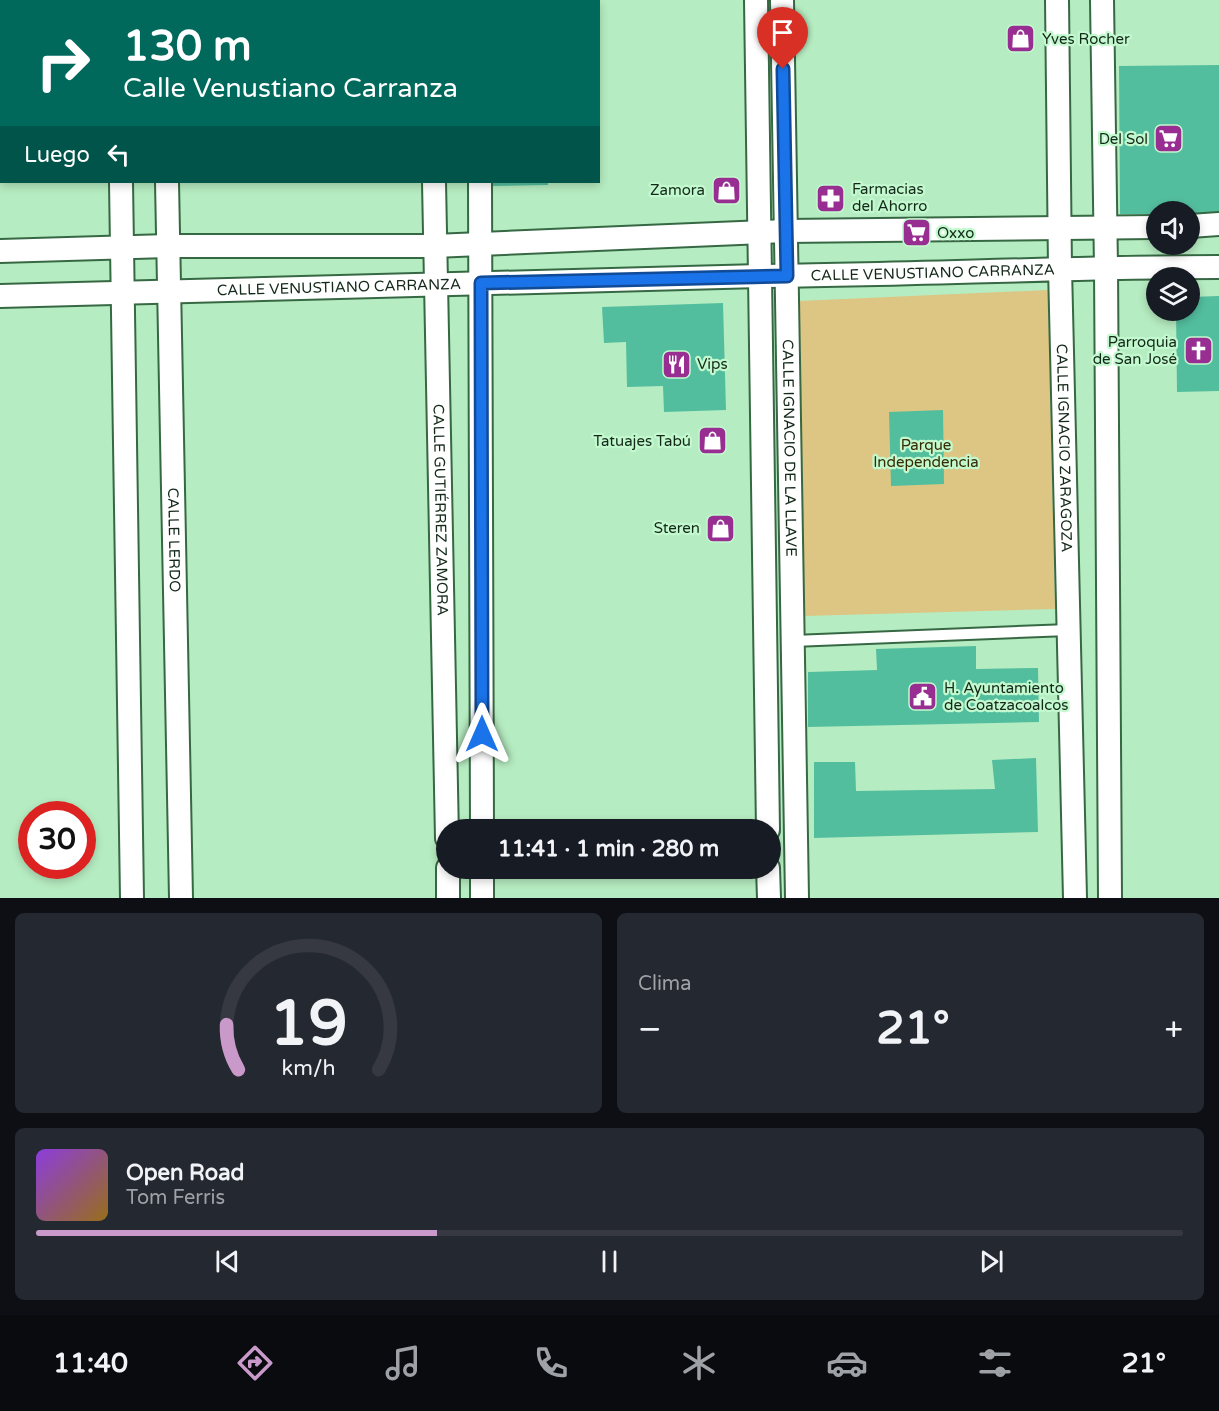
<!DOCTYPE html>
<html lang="es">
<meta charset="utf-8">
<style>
body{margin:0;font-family:"Varela Round",sans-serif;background:#242831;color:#f1f3f6;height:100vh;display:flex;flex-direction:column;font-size:22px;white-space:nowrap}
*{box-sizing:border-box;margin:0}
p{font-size:20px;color:#9ea1a6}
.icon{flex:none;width:33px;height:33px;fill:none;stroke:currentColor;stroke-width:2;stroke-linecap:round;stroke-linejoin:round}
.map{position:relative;height:898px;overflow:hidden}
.sheet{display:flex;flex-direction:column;gap:15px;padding:15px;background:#0d0f14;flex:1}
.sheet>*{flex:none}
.banner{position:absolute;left:0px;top:0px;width:600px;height:183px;box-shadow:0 3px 9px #0003;background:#00695c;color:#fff;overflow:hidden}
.buttons{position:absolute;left:1146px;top:201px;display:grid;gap:12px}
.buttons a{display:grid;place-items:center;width:54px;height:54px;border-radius:50%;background:#171b24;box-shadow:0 3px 9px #0003;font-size:30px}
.speed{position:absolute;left:18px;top:801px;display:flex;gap:12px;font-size:30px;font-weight:700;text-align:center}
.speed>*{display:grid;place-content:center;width:78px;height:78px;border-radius:50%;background:#171b24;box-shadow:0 3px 9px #0003;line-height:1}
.speed .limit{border:9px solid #d22;background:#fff;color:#111}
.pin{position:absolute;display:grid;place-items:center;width:51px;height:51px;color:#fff;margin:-62px -26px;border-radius:50% 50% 50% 0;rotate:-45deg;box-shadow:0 0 6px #0007}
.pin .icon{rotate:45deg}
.me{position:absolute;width:66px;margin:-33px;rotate:0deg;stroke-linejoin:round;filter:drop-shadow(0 0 4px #0008)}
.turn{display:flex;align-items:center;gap:21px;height:126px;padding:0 24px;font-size:27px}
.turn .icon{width:78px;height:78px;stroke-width:2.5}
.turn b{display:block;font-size:42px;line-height:51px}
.then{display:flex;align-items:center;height:57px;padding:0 24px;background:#0003;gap:12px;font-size:22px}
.big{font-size:45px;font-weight:700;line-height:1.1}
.sheet .tile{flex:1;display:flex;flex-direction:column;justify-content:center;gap:9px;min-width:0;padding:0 21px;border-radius:9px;background:#242831}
.sheet .dial{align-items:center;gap:0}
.dial svg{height:156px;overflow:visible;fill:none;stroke:#363941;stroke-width:7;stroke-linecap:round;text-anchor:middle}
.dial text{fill:#f1f3f6;stroke:none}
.song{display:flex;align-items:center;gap:18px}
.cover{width:72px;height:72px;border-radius:9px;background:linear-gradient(135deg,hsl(270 70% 55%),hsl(40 70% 35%))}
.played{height:6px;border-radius:3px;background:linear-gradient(90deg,#c99ac9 35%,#363941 35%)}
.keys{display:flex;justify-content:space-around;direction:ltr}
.heat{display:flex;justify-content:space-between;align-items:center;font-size:33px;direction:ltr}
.sheet .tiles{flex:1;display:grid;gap:15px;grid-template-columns:1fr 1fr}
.tile:last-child{grid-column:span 2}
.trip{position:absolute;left:436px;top:819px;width:345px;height:60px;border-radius:30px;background:#171b24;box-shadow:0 3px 9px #0003;font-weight:700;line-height:60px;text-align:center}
.menu{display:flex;height:96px;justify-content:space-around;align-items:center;background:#090b0e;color:#9ea1a6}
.menu .icon{width:42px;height:42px}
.menu .active{color:#c99ac9}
.menu b{font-size:27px;color:#f1f3f6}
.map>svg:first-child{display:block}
.green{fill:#ddc583}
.building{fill:#53be9e}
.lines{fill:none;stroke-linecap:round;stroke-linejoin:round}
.lane-casing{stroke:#376844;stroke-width:14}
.street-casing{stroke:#376844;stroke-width:26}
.lane{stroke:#fff;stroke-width:10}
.street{stroke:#fff;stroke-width:22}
.route-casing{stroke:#114b97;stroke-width:15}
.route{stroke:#1a73e8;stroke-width:10}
.labels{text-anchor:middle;stroke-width:4.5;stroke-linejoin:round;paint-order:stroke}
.poi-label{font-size:15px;fill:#14291a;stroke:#c3f9ce;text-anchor:start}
.street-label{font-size:15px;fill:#14291a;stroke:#c3f9ce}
.park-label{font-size:15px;fill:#362a03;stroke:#c3f9ce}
</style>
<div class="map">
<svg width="1219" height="898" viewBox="0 0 1219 898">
<rect width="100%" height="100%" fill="#b6ecc1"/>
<polygon class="green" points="1048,290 1055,609 804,616 799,301"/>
<g class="building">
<polygon points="1219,65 1219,214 1156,212 1156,214 1120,214 1119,66"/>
<polygon points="492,182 548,182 548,185 492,186"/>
<polygon points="1219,296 1219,391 1177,392 1176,310 1190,310 1190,297"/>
<polygon points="723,303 726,410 664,412 663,386 627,387 626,342 604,343 602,307"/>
<polygon points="943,410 944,484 891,486 889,412"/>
<polygon points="976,646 976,669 1038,668 1039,722 808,727 808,672 877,670 876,649"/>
<polygon points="1036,758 1038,832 814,838 814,762 855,762 856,791 995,789 992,760"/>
</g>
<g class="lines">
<defs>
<polyline id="lane" points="793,641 1069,630"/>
<g id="street">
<polyline points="116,0 116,2"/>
<polyline points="165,0 165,2"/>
<polyline points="433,0 433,2"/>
<polyline points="478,0 478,2"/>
<polyline points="756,0 768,830"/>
<path id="s1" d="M782,0l15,898"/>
<path id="s2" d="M1057,0l3,268 15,630"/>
<polyline points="1102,0 1106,267 1110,898"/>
<polyline points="121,182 132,898"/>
<path id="s3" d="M167,182l14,716"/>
<path id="s4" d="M434,182l13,656"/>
<polyline points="480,182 482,830"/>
<polyline points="1190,226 1219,224"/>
<polyline points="0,251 168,246 434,246 786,231 1156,227"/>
<path id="s5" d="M0,296l760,-20c153,-1 306,-9 459,-9"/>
<polyline points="448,868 448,898"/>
<polyline points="482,868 482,898"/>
<polyline points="768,868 769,898"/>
</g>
</defs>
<use href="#lane" class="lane-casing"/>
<use href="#street" class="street-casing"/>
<use href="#lane" class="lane"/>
<use href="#street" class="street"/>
</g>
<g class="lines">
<defs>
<polyline id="route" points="482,734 481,283 787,276 783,69"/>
</defs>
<use href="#route" class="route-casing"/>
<use href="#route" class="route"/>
</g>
<defs>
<symbol id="shop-square" viewBox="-11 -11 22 22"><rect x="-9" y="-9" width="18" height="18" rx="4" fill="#982e91" stroke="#c3f9ce"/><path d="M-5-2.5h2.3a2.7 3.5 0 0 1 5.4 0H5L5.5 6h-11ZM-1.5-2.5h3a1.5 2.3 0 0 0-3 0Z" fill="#fff"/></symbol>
<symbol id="supermarket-square" viewBox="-11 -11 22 22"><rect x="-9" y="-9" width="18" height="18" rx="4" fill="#982e91" stroke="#c3f9ce"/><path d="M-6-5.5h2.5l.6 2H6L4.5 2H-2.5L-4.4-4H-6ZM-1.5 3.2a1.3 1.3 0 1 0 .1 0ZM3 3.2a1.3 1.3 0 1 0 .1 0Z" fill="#fff"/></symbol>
<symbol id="pharmacy-square" viewBox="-11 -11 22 22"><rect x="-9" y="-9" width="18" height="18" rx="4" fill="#982e91" stroke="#c3f9ce"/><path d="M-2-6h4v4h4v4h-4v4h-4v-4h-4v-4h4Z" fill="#fff"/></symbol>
<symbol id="church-square" viewBox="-11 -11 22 22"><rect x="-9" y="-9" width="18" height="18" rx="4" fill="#982e91" stroke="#c3f9ce"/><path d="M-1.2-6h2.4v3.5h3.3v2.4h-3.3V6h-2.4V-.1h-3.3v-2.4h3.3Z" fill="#fff"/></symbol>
<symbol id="restaurant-square" viewBox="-11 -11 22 22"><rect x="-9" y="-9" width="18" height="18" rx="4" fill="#982e91" stroke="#c3f9ce"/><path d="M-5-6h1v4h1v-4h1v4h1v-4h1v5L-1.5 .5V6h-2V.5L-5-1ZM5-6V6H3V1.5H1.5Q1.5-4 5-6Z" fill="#fff"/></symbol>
<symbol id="civic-square" viewBox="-11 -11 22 22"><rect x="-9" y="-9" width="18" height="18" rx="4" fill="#982e91" stroke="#c3f9ce"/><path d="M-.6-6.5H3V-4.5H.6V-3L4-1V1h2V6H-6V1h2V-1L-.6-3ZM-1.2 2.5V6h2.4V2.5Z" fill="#fff"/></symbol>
</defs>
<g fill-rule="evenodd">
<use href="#shop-square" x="1004" y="22" width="33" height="33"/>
<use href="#supermarket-square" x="1152" y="122" width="33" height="33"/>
<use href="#shop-square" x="710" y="174" width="33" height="33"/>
<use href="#pharmacy-square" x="814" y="182" width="33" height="33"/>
<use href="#supermarket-square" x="900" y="216" width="33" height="33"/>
<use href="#church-square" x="1182" y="334" width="33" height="33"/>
<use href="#restaurant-square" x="660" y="348" width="33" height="33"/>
<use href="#shop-square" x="696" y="424" width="33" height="33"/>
<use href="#shop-square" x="704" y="512" width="33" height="33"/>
<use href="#civic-square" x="906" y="680" width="33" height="33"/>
</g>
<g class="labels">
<g class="poi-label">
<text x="1042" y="44">Yves Rocher</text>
<text x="1148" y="144" text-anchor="end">Del Sol</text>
<text x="852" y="194">Farmacias<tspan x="852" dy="17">del Ahorro</tspan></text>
<text x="705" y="195" text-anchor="end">Zamora</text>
<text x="937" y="238">Oxxo</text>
<text x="1177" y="347" text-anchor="end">Parroquia<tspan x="1177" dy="17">de San José</tspan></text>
<text x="697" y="369">Vips</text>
<text x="691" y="446" text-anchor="end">Tatuajes Tabú</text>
<text x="700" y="533" text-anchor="end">Steren</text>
<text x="944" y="693">H. Ayuntamiento<tspan x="944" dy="17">de Coatzacoalcos</tspan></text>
</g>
<g class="street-label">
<text dy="5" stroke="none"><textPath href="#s5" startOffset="933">CALLE VENUSTIANO CARRANZA</textPath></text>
<text dy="5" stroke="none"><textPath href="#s5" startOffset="339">CALLE VENUSTIANO CARRANZA</textPath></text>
<text dy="5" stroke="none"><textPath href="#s1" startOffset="448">CALLE IGNACIO DE LA LLAVE</textPath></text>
<text dy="5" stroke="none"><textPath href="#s2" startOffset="448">CALLE IGNACIO ZARAGOZA</textPath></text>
<text dy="5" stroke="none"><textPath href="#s4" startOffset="328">CALLE GUTIÉRREZ ZAMORA</textPath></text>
<text dy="5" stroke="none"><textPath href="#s3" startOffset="358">CALLE LERDO</textPath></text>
</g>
<g class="park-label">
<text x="926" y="450">Parque<tspan x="926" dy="17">Independencia</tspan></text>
</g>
</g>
</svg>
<div class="buttons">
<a><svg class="icon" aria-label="sound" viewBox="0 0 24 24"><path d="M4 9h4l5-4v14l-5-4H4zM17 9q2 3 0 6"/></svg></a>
<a><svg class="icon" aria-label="layers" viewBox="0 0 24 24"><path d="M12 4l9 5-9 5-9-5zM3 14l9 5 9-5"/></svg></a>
</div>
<div class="speed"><div class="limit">30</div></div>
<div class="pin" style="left:783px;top:69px;background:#d93025"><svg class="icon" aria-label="arrive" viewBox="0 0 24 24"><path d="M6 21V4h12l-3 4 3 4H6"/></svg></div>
<svg class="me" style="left:482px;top:734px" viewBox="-20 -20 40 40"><path d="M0-17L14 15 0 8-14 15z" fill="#1a73e8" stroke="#fff" stroke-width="4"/></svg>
<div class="trip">11:41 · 1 min · 280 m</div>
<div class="banner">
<div class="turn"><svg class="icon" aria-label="right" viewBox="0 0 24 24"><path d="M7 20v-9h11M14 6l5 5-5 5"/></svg><div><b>130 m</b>Calle Venustiano Carranza</div></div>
<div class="then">Luego<svg class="icon" aria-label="left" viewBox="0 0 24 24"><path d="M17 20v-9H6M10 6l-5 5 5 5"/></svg></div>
</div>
</div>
<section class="sheet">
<div class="tiles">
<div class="tile dial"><svg viewBox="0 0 100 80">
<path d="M14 69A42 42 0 1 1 86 69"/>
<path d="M14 69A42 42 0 0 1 8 46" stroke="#c99ac9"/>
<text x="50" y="56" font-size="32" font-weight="700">19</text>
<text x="50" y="72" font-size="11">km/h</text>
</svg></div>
<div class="tile"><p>Clima</p>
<div class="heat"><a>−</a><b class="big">21°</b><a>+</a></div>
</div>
<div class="tile">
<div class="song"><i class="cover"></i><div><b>Open Road</b><p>Tom Ferris</p></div></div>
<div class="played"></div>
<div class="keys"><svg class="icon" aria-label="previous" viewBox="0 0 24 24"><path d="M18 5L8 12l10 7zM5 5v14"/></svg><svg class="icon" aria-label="pause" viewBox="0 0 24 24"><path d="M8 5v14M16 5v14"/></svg><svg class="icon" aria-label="next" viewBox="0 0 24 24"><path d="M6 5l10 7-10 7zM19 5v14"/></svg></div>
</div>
</div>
</section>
<nav class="menu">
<b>11:40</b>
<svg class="icon active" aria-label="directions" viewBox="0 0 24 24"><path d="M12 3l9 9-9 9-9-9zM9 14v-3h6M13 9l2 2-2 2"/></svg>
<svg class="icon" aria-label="music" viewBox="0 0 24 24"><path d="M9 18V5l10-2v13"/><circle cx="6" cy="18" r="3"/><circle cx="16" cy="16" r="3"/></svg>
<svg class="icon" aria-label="phone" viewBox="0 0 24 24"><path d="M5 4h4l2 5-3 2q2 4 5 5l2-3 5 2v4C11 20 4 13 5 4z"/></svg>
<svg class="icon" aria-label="climate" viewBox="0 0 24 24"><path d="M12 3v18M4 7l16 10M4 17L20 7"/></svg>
<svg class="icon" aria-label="car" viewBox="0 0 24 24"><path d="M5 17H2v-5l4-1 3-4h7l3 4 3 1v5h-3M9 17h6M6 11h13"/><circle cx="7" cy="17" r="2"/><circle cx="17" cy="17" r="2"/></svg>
<svg class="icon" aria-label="filters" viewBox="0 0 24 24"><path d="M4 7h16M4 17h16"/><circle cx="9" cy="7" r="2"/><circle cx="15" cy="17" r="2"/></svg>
<b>21°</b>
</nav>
